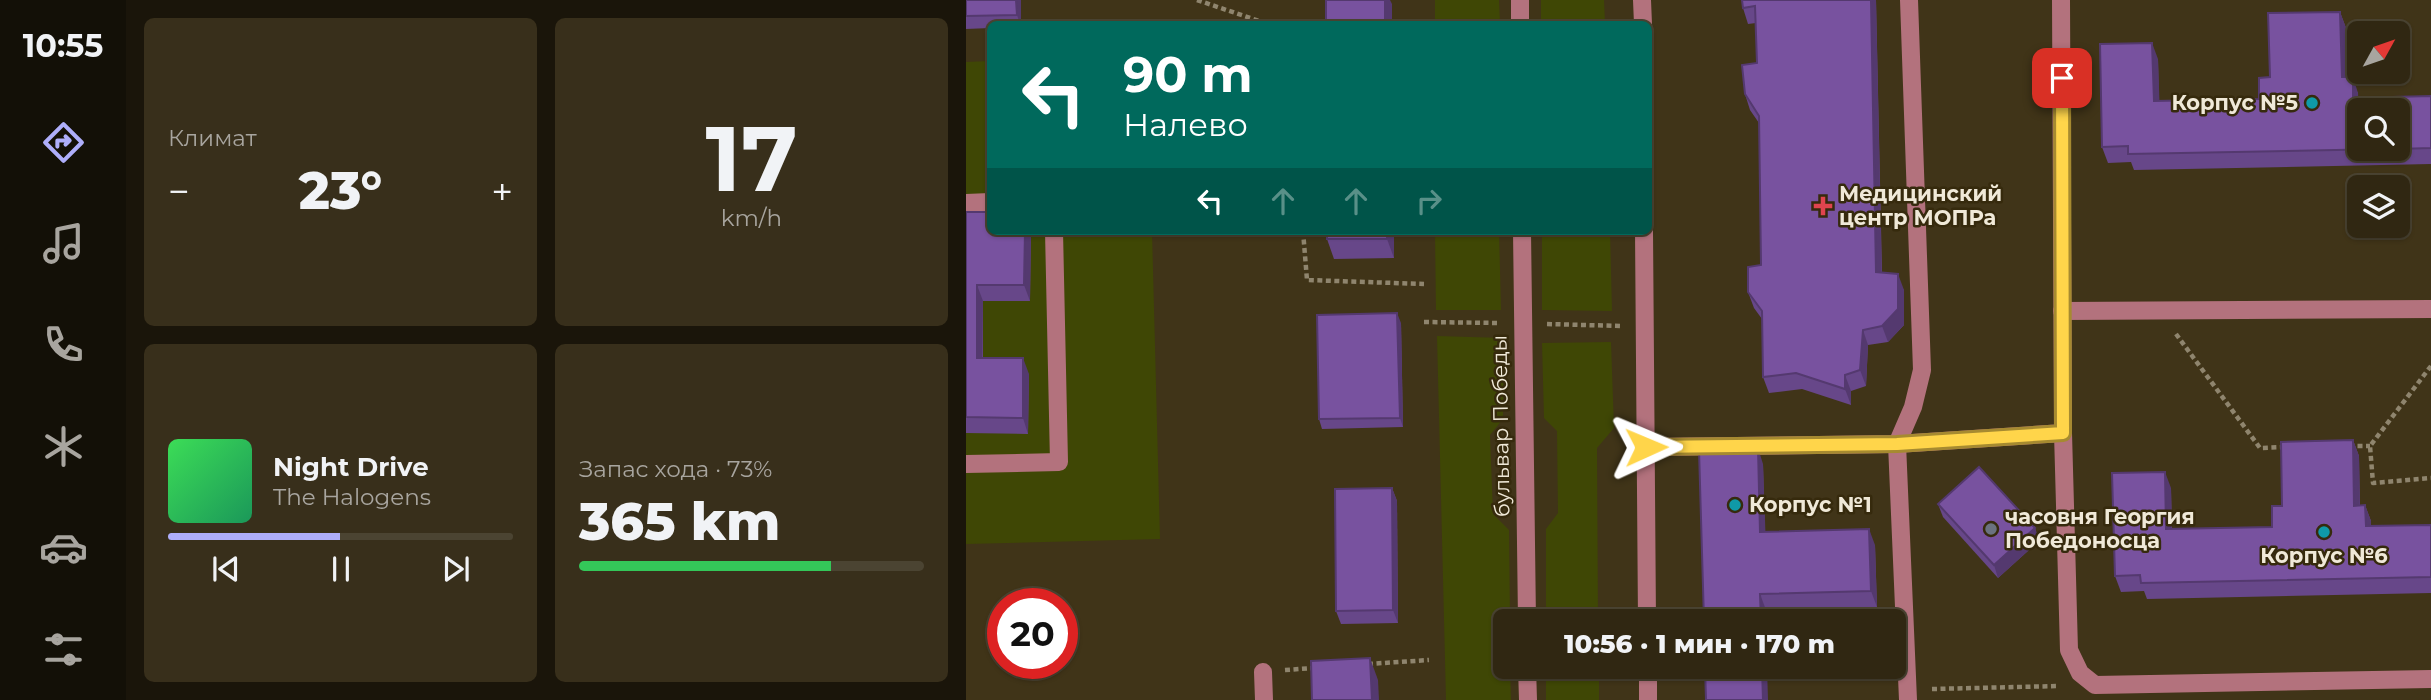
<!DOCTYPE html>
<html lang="ru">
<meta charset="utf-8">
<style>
body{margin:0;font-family:Montserrat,sans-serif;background:#382f1b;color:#f1f3f6;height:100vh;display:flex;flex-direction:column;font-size:26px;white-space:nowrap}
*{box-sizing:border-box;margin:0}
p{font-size:23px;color:#a8a59f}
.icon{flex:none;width:38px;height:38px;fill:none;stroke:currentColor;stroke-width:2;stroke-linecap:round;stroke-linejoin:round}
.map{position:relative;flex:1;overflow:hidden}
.sheet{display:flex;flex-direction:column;gap:18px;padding:18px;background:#1a150a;width:840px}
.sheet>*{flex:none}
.hud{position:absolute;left:21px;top:21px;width:665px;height:214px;border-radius:10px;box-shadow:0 2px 5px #0004,0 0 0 2px #4b4432;background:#00695c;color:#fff;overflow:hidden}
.needle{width:46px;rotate:50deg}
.buttons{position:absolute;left:1381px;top:21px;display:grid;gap:14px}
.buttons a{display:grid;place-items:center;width:63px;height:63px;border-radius:10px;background:#302712;box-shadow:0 2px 5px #0004,0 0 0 2px #4b4432;font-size:35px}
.speed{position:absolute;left:21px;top:588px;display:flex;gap:14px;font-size:35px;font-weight:700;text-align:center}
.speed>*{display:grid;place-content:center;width:91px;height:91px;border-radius:50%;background:#302712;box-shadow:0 2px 5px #0004,0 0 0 2px #4b4432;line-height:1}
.speed .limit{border:10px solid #d22;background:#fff;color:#111}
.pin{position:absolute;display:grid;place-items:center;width:60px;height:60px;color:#fff;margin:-30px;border-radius:14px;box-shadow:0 4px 10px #0006}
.me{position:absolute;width:77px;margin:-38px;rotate:89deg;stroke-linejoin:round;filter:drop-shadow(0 0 5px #0008)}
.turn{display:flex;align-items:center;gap:24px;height:147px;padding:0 21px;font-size:32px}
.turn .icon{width:91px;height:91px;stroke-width:2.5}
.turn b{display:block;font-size:49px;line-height:60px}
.lanes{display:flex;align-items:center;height:66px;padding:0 21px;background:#0003;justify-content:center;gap:35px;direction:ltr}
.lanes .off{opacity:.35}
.big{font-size:52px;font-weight:800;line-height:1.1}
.sheet .card{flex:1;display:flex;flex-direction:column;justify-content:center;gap:10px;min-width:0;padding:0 24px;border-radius:10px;background:#382f1b}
.sheet .dial{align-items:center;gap:0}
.dial b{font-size:91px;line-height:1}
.song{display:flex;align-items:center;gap:21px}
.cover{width:84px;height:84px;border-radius:10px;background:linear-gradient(135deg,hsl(130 70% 55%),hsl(150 70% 35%))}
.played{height:7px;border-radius:4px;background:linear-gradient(90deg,#aeaefa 50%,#4b4432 50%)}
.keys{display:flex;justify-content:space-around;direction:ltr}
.heat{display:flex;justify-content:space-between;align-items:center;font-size:38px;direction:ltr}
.charge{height:10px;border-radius:5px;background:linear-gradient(90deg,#34c759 73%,#4b4432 0)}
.sheet .tiles{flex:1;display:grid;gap:18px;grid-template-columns:repeat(2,1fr)}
.trip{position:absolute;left:527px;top:609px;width:413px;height:70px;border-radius:10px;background:#302712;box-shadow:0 2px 5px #0004,0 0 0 2px #4b4432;font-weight:800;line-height:70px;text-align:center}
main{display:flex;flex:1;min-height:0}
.tabs{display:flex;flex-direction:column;width:126px;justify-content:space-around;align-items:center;background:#131007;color:#a8a59f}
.tabs .icon{width:49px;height:49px}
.tabs .on{color:#aeaefa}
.tabs b{font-size:32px;color:#f1f3f6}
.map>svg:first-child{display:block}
.green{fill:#3f4705}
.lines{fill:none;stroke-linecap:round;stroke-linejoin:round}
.path{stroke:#8f856e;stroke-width:4.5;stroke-dasharray:5 3.5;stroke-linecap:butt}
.minor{stroke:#b3727d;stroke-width:18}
.wall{fill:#674789}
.shaded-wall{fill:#54396f}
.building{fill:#78529f;stroke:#54396f;stroke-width:2}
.route-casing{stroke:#a68a30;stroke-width:18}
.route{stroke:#ffd54a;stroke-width:12}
.culture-dot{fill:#0f9aa8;stroke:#362a0d;stroke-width:2.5}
.health-dot{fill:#e0444e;stroke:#362a0d;stroke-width:2.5}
.worship-dot{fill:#6b7280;stroke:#362a0d;stroke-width:2.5}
.labels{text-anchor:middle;stroke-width:5;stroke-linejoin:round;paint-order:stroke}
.poi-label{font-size:21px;font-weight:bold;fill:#f0e9d8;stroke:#362a0d;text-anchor:start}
.street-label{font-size:21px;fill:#f0e9d8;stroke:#362a0d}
</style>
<main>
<nav class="tabs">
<b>10:55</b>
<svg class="icon on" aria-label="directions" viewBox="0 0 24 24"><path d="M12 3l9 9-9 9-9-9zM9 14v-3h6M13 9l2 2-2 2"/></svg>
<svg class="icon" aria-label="music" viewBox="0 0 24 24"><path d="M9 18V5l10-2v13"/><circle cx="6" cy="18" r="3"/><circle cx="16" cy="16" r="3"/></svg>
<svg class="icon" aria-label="phone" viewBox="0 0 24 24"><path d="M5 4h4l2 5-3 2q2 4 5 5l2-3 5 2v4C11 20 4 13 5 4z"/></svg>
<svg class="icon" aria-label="climate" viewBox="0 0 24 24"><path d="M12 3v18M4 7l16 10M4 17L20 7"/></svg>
<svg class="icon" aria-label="car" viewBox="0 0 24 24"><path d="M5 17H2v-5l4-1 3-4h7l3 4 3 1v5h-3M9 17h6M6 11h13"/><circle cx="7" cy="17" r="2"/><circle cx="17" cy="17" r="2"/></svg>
<svg class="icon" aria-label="filters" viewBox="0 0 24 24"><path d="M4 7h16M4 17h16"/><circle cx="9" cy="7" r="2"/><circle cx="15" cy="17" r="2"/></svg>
</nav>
<section class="sheet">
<div class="tiles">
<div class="card"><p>Климат</p>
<div class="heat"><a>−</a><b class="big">23°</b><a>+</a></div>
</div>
<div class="card dial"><b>17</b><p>km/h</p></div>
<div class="card">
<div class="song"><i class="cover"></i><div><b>Night Drive</b><p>The Halogens</p></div></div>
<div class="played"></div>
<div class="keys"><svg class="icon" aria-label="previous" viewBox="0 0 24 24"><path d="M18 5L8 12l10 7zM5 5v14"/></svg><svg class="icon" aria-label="pause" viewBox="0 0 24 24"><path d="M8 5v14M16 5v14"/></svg><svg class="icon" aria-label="next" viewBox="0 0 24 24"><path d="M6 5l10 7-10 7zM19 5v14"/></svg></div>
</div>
<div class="card"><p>Запас хода · 73%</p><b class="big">365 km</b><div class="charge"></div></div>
</div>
</section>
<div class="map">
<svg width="1465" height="700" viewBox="0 0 1465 700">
<rect width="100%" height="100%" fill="#403418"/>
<g class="green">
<polygon points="469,0 533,0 534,24 469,24"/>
<polygon points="575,0 638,0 639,24 575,24"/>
<polygon points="24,61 24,231 186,231 194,539 0,544 0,62"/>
<polygon points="469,231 533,231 535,310 470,310"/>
<polygon points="576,231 644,231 646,311 576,310"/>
<polygon points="471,336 538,338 537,419 524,435 527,514 543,530 544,621 539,621 539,667 544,667 545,700 480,700"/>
<polygon points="645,342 648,428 631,448 632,621 580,621 580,529 592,513 591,431 578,418 576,343"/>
<rect x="580" y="667" width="53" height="33"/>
</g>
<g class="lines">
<g class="path">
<polyline points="231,0 302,24"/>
<polyline points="337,231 341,280 458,284"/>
<polyline points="458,322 534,323"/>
<polyline points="581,324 656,326"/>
<polyline points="1210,334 1294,448 1319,447"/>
<polyline points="1465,366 1404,446 1407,483 1465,478"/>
<polyline points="1383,446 1404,446"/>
<polyline points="402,664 463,660"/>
<polyline points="319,670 348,668"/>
<polyline points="966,689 1093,686"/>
</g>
<g class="minor">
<polyline points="554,0 554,24"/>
<polyline points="676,0 677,24"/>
<polyline points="1095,0 1097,433 1103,650 1114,673 1129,685 1465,679"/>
<polyline points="0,203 24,202"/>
<polyline points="556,231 561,621"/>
<polyline points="678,231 681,621"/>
<polyline points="1096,311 1465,309"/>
<polyline points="680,447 931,444 1097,433"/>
<polyline points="0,464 93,462 88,231"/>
<polyline points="561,667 562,700"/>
<polyline points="682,667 682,700"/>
<polyline points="297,672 298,700"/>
<polyline points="942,700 931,444 947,407 956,370 943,0"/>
</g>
</g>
<g class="wall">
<polygon points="0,0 55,0 55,24 24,24 24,28 0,29"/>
<polygon points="776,0 910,0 916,272 938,290 938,325 922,342 902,345 900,386 885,391 885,405 836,389 803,393 797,377 796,319 788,308 782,292 795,265 793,123 784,110 779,94 791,63 790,23 782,24 777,8"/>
<polygon points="1374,12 1380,28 1381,77 1392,93 1392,98 1465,96 1465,164 1168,170 1165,162 1142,163 1136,147 1192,59 1193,101 1293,99 1304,77"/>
<polygon points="0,212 65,231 64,301 17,301 17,358 63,374 62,434 0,433"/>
<polygon points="428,231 428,258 368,259 361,239"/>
<polygon points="435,323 437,427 356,429 353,419"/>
<polygon points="1387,440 1393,456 1394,506 1399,505 1405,521 1405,526 1465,525 1465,593 1181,599 1178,591 1155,592 1149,576 1205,488 1206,529 1306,527"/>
<polygon points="797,464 799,532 909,545 911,607 800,610 800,621 738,621"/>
<polygon points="426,488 431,501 432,623 375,624 370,611"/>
<polygon points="972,504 1069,528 1073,541 1032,578 977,517"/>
</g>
<g class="shaded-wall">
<polygon points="50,0 55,0 55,24 54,24 51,15"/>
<polygon points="419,0 424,0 426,4 426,24 419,24"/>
<polygon points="905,0 910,0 916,287 910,272"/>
<polygon points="1374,12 1380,28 1382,93 1376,77"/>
<polygon points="1186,43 1192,59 1194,117 1188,101"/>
<polygon points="1387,77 1392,93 1393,114 1387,98"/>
<polygon points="59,231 65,231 64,301 58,285"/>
<polygon points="421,231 428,231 428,258 421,239"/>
<polygon points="932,274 938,290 938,325 922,342 916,326"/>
<polygon points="11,285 17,301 16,374 11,358"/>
<polygon points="431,313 435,323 437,427 434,418"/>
<polygon points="897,330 902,345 900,386 894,370"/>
<polygon points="57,358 63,374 62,434 57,418"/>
<polygon points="879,375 885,391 885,405 879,389"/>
<polygon points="1387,440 1393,456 1394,522 1388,506"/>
<polygon points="792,448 797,464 800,548 794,532"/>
<polygon points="1199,472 1205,488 1206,545 1200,529"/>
<polygon points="426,488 431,501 432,623 427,610"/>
<polygon points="1399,505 1405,521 1405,542 1400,526"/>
<polygon points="1069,528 1073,541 1032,578 1028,565"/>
<polygon points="903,529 909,545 911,607 905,591"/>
<polygon points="794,594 800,610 800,621 795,621"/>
<polygon points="404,658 412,680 413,700 406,700"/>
<polygon points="796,667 801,667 802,700 797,700"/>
</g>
<g class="building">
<polygon points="0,0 50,0 51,15 0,16"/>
<rect x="360" y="0" width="59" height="24"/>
<polygon points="776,0 905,0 910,272 932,274 932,309 916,326 897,330 894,370 879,375 879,389 830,373 797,377 796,311 782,292 782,267 795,265 793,116 779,94 776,65 791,63 789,6 777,8"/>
<polygon points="1374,12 1376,77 1387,77 1387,98 1465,96 1465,148 1432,149 1432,110 1393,110 1393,149 1420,149 1162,154 1162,146 1136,147 1134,44 1186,43 1188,101 1293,99 1293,78 1304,77 1302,13"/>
<polygon points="0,212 24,212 24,231 59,231 58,285 11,285 11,358 57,358 57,418 0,417"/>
<rect x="361" y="231" width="60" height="8"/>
<polygon points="431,313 434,418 353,419 351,315"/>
<polygon points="1387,440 1388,506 1399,505 1400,526 1465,525 1465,577 1175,583 1174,575 1149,576 1146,473 1199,472 1200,529 1306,527 1306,506 1316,506 1315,442"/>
<polygon points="792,448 794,532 903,529 905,591 794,594 795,621 738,621 733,450"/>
<polygon points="1013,467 1069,528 1028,565 972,504"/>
<polygon points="426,488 427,610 370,611 369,489"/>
<polygon points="404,658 406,700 346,700 345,661"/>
<polygon points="739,667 796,667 797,700 740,700"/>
</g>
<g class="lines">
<defs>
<polyline id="route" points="680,447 931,444 1097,433 1096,78"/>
</defs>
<use href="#route" class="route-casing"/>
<use href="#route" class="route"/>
</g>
<g class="culture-dot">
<circle cx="1346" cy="103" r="7"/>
<circle cx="769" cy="505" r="7"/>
<circle cx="1358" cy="532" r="7"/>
</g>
<path class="health-dot" d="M853.5 195.5h7v7h7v7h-7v7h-7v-7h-7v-7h7z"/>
<circle class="worship-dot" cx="1025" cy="529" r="7"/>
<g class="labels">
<g class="poi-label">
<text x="1332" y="110" text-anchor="end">Корпус №5</text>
<text x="873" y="201">Медицинский<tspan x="873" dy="24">центр МОПРа</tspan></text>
<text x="783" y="512">Корпус №1</text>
<text x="1039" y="524">часовня Георгия<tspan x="1039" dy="24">Победоносца</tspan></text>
<text x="1358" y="563" text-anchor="middle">Корпус №6</text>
</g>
<g class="street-label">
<text transform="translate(535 426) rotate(-91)" y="7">бульвар Победы</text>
</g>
</g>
</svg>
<div class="buttons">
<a><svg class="needle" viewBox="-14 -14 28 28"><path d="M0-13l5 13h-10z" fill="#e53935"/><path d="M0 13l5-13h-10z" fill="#a8a59f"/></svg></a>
<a><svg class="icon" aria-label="search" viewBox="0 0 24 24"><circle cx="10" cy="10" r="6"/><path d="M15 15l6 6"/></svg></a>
<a><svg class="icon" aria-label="layers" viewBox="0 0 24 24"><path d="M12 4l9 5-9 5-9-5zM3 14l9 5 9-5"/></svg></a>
</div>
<div class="speed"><div class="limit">20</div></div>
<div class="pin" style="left:1096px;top:78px;background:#d93025"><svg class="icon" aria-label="arrive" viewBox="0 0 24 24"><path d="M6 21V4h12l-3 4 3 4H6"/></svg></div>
<svg class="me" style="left:680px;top:447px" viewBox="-20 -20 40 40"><path d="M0-17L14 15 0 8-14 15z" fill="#ffd54a" stroke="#fff" stroke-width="4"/></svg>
<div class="trip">10:56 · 1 мин · 170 m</div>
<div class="hud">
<div class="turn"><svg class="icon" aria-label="left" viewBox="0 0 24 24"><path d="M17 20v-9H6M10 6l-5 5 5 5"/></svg><div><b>90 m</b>Налево</div></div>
<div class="lanes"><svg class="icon" aria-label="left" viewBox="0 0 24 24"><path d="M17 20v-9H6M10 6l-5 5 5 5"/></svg><svg class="icon off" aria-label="ahead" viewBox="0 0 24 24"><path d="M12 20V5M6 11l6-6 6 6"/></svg><svg class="icon off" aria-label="ahead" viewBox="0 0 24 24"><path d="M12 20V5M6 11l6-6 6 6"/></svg><svg class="icon off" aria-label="right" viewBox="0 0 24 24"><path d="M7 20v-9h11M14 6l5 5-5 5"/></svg></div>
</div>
</div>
</main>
